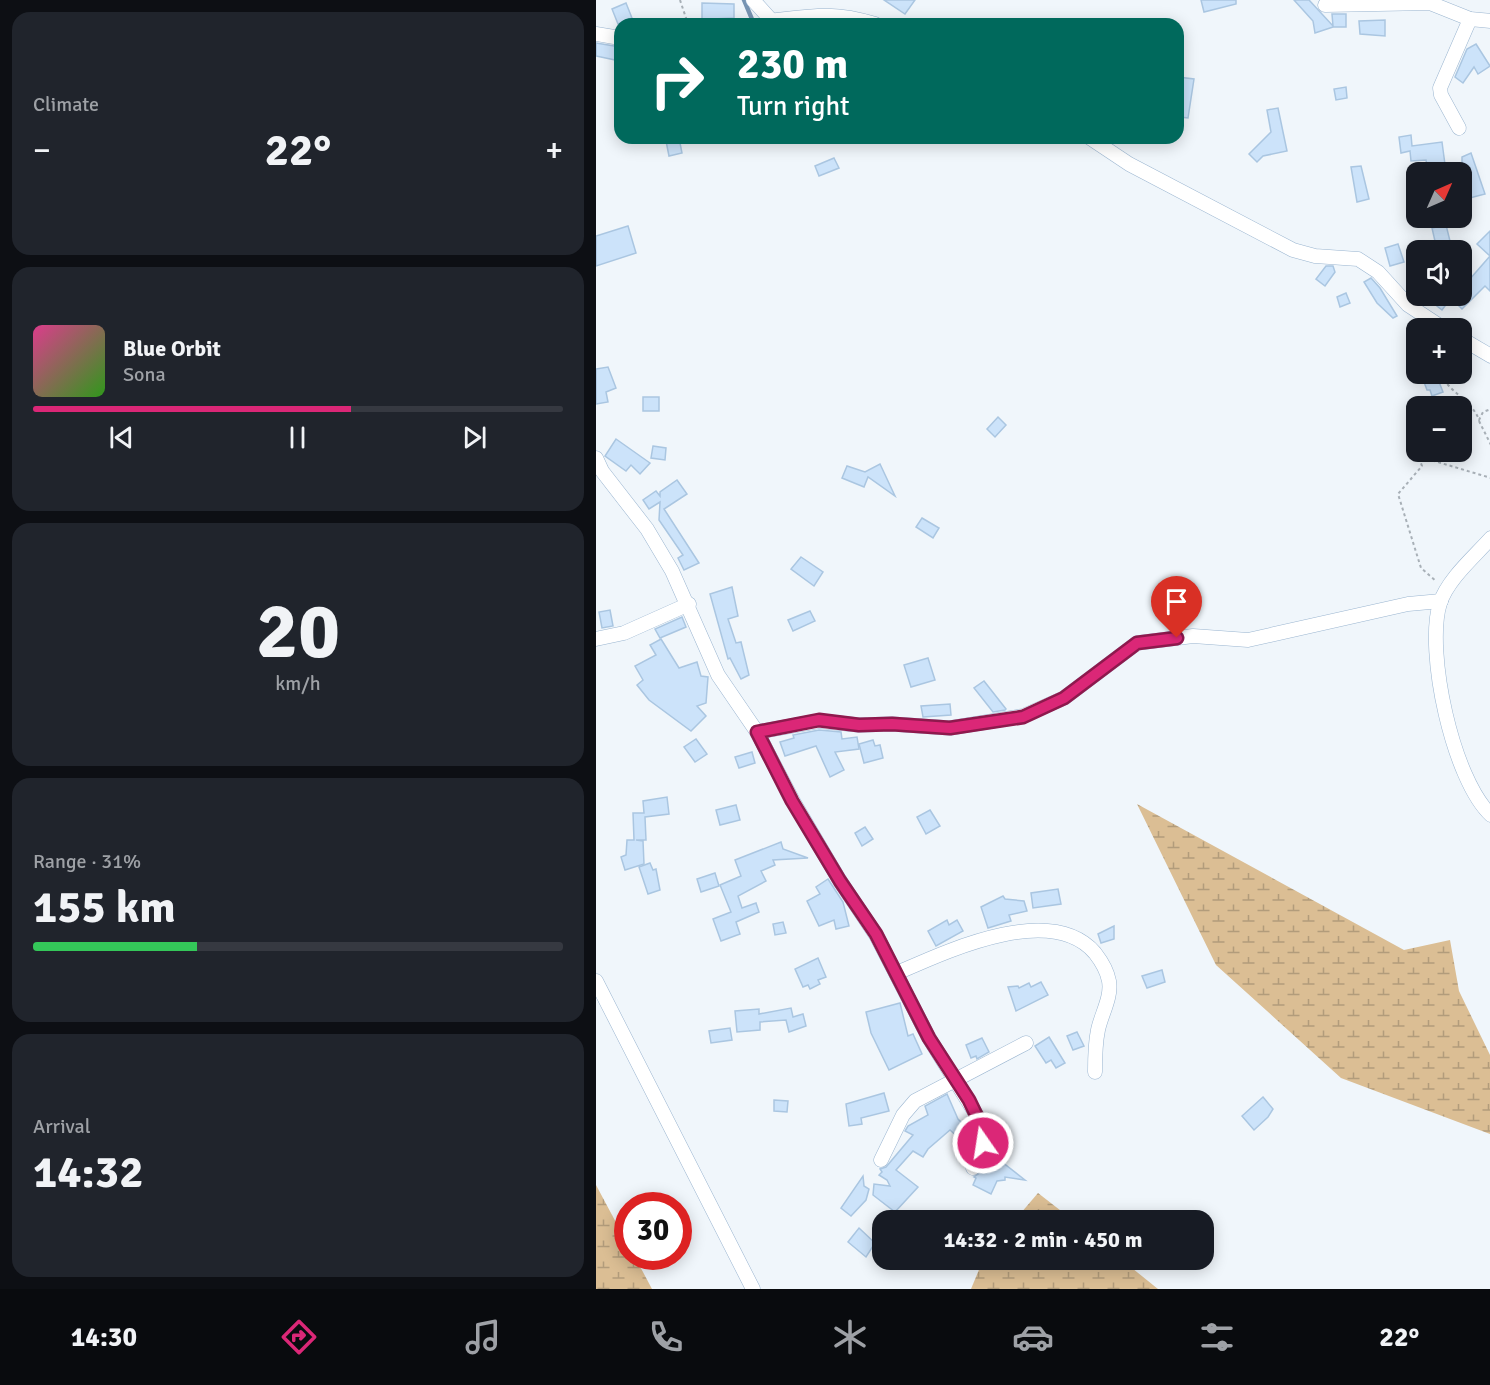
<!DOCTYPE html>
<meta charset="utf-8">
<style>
body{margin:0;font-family:Signika,sans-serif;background:#20242c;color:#f1f3f6;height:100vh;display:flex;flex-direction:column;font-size:22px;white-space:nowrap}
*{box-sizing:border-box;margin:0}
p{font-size:20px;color:#9ea1a6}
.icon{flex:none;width:33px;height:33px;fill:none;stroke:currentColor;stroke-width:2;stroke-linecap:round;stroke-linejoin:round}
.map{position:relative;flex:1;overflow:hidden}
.details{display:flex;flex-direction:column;gap:12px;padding:12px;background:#0d0f14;width:596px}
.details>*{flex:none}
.top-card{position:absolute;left:18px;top:18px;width:570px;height:126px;border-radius:18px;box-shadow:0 3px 15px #0003;background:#00695c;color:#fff;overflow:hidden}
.needle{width:39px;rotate:45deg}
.tools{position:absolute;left:810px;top:162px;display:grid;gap:12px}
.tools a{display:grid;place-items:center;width:66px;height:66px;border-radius:12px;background:#171b24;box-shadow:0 3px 15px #0003;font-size:30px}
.speed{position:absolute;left:18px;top:1192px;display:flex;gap:12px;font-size:30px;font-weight:700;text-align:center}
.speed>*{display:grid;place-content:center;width:78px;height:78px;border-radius:50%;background:#171b24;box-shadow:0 3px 15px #0003;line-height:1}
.speed .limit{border:9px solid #d22;background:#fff;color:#111}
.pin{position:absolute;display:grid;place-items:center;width:51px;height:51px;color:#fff;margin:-62px -26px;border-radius:50% 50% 50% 0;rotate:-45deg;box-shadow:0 0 6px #0007}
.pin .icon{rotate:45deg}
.me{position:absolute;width:66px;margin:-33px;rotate:347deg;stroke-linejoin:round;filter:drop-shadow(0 0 4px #0008)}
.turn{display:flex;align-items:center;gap:21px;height:126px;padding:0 24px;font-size:27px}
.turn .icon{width:78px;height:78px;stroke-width:2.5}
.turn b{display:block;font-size:42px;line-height:51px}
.big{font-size:45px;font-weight:700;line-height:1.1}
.details .widget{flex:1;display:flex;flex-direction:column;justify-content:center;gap:9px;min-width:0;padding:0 21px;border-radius:18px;background:#20242c}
.details .dial{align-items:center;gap:0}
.dial b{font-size:78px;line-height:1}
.song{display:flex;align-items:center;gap:18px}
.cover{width:72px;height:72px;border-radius:9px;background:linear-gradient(135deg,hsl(330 70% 55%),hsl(110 70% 35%))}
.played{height:6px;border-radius:3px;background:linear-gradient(90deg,#db2777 60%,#363941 60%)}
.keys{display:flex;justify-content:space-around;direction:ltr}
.heat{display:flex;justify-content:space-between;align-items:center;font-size:33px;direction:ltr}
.charge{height:9px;border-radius:4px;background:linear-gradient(90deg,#34c759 31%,#363941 0)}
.trip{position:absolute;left:276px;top:1210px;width:342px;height:60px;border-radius:18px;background:#171b24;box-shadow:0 3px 15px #0003;font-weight:700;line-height:60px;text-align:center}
.menu{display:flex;height:96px;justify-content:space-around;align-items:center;background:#090b0e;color:#9ea1a6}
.menu .icon{width:42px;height:42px}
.menu .selected{color:#db2777}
.menu b{font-size:27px;color:#f1f3f6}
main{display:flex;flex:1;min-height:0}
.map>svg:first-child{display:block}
.wetland{fill:url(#wetland-marsh)}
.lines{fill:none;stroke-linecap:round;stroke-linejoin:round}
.stream{stroke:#7794b2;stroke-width:4.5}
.building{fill:#cce3fa;stroke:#aac6e1;stroke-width:1.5}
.minor-casing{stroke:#9ab5d0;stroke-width:15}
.path{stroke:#a8b0b7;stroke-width:2;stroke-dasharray:3 3;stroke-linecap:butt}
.minor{stroke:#fff;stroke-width:14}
.route-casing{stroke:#8e194d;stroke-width:15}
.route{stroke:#db2777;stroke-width:10}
</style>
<main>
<section class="details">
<div class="widget"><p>Climate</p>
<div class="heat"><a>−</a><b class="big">22°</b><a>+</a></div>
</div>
<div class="widget">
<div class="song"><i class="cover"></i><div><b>Blue Orbit</b><p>Sona</p></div></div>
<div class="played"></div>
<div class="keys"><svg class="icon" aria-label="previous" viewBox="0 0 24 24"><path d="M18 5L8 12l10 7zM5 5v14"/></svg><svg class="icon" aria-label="pause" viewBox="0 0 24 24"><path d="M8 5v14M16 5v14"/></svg><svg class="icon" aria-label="next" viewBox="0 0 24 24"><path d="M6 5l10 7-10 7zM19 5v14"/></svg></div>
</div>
<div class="widget dial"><b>20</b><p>km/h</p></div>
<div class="widget"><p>Range · 31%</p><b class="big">155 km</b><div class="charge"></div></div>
<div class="widget"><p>Arrival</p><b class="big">14:32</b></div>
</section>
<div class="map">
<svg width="895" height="1289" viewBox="0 0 895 1289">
<defs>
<pattern id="wetland-marsh" width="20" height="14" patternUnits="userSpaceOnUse" patternTransform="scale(1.5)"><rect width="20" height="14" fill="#dbbe94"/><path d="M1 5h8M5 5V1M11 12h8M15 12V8" fill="none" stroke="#b29c7b"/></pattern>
</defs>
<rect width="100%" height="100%" fill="#f0f6fb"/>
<g class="wetland">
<polygon points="541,804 808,950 854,940 863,991 894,1055 894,1134 745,1078 620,965"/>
<polygon points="0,1185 31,1243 32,1257 39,1257 56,1289 0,1289"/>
<polygon points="442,1193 478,1221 418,1221"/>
<polygon points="387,1260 526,1260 562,1289 375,1289"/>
</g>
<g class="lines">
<polyline class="stream" points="148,0 158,24"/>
</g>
<g class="building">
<polygon points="288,0 319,0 309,14"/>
<polygon points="605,0 640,0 640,4 608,12"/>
<polygon points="698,0 713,0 737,26 736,14 750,14 750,27 737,27 719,33 717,21"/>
<polygon points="30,3 36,18 22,24 16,9"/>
<polygon points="106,3 138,4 138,18 117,19 116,24 106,23"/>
<polygon points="789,20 789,36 764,34 763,21"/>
<polygon points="0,43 24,47 24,61 0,56"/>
<polygon points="880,44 894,66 882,74 878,67 867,83 859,77 871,49"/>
<polygon points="582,77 598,79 592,118 584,117 585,90 582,89"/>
<polygon points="750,87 751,98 740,100 738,89"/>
<polygon points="682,108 691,151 667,156 661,162 653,154 675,132 671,110"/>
<polygon points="815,135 816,146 846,142 850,172 832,172 830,160 815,161 814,151 805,153 803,137"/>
<polygon points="83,138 86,153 73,156 70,141"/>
<polygon points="875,153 889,194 866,200 866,157"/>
<polygon points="238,158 243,168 223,176 219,166"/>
<polygon points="765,166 773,199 761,202 755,167"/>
<polygon points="850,225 856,249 841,250 836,228"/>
<polygon points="32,226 40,253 0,266 0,236"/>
<polygon points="894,231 894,291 889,286 866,309 855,298 846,310 837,303 843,296 866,296 866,288 894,256 881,244"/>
<polygon points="802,244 808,262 794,266 789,248"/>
<polygon points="730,266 737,266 739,272 729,286 720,279"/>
<polygon points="775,278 784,288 801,316 797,318 781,303 768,282"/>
<polygon points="750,293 754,303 744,307 741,297"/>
<polygon points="12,367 20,388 10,392 12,402 0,404 0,369"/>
<polygon points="825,374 840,374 847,392 836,396 834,390 831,390"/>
<rect x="47" y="397" width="16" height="14"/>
<polygon points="402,417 410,425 399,437 391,429"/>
<polygon points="20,439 54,463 44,474 35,465 30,471 9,456"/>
<polygon points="57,446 70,448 69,460 55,458"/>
<polygon points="284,464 299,496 272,477 268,487 246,478 251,466 269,472"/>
<polygon points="81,480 91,494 68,509 103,563 88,570 82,558 87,555 63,520 64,502 53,509 47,500 60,491 64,496 64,492"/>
<polygon points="326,518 343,528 337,538 320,527"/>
<polygon points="205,557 227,572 218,586 195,569"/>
<polygon points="136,587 142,616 132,619 140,643 145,642 153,675 145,679 134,658 132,659 114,594"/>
<polygon points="14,610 17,626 6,628 3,612"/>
<polygon points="214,611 219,621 197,631 192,620"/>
<polygon points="86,617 90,627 64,638 59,629"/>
<polygon points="65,639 83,668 101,662 105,676 112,677 110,703 101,706 110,716 95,731 53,700 41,685 47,680 39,666 60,655 54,645"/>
<polygon points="332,658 339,680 315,687 308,665"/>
<polygon points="388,681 410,709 409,710 397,712 378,688"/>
<polygon points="354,704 355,715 327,717 325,706"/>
<polygon points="223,730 245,732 246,739 261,737 263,749 239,752 248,770 234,777 220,746 189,756 184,742 198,738 197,735"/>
<polygon points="100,739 111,754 99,762 88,747"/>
<polygon points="277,740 279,746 284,745 287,758 268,763 263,744"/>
<polygon points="156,752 159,763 143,768 139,757"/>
<polygon points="71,797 73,814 49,817 50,840 40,840 47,841 48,864 29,870 25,857 30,855 31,840 38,840 37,813 48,813 47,801"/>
<polygon points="140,805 144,820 124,825 120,810"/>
<polygon points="334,810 344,826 330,834 321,817"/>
<polygon points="269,827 277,839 266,846 259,833"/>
<polygon points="185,842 187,849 212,858 177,860 179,865 165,871 170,881 142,896 146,908 160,903 163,912 140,922 144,934 125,941 117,919 135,912 124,885 145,876 139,860"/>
<polygon points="54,863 57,870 60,869 64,890 52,894 43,867"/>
<polygon points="119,873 123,886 105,892 101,879"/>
<polygon points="232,879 247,902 253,926 240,929 238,920 223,926 211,901 224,894 220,887"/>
<polygon points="462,889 465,904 437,908 435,893"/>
<polygon points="407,896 409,899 428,901 431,911 413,915 415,921 392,928 385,907"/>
<polygon points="351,920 353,925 361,920 367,931 340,946 332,931"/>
<polygon points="187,922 190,933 179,935 177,924"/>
<polygon points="518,926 518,939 505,943 502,934"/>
<polygon points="222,958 230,977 222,980 224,984 214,989 212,985 207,987 199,969"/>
<polygon points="566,970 569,982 551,988 546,976"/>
<polygon points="445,982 452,995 420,1011 412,987 422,986 423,988 433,983 435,987"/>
<polygon points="304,1003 312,1036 317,1034 326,1054 293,1070 275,1033 270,1012"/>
<polygon points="195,1008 197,1017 207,1014 210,1026 193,1032 190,1020 164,1022 164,1030 141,1032 139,1011 163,1009 163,1014"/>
<polygon points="134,1028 136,1040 115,1043 113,1031"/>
<polygon points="481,1032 488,1046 477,1050 471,1036"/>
<polygon points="453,1037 469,1063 460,1068 455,1060 450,1063 439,1046"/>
<polygon points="386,1038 393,1052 381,1059 380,1056 375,1058 370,1045"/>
<polygon points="288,1093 293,1111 265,1118 266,1124 253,1126 250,1104"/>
<polygon points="351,1094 362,1119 374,1131 365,1140 354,1130 332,1149 327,1157 317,1151 300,1170 322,1187 299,1212 277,1195 278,1184 294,1186 291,1180 283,1175 286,1172 284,1169 290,1167 317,1135 309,1131 312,1126 332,1115 329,1106"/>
<polygon points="667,1097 677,1109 672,1117 658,1130 646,1116"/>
<polygon points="178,1100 192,1101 191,1112 178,1111"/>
<polygon points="393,1155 397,1155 429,1180 409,1177 409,1180 401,1181 395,1194 377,1185 380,1178 378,1177 385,1172"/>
<polygon points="267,1176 268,1186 273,1189 270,1200 255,1216 245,1208"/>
<polygon points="263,1228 279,1243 270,1257 252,1242"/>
</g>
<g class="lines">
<defs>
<g id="minor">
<polyline points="157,0 176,21"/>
<polyline points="729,5 834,3 874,19 895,21"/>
<path d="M173,21c43,-5 63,-10 106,3"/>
<polyline points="0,34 24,38"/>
<polyline points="863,128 845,95 844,88 874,19"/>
<polyline points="494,138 533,164 697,250 719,256 762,259 782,272 812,305 847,328"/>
<polyline points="866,339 895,356"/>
<polyline points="0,458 6,471 51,529 76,571 122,675 161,732 197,801 244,881 280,935 333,1038 383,1119 388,1143 377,1168"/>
<path d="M895,538c-17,19 -43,41 -51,65 -15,48 13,177 51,212"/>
<polyline points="0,639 28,633 93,604"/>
<polyline points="161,732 223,721 263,725 296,724 354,728 427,716 468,698 541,643 597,636 652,640 812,604 845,601"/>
<path d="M301,973c50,-22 154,-71 198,-20 7,9 12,17 14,28 3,16 -8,34 -11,49 -3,14 -3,28 -3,42"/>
<polyline points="0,981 157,1289"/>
<polyline points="285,1160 307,1115 319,1101 430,1043"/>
</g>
</defs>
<use href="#minor" class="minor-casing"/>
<g class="path">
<polyline points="84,0 92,24"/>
<polyline points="815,323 820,339"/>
<path d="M845,374c8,19 31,26 38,46l4,-8 8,-3"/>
<polyline points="883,421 895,445"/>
<polyline points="820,429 815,435 820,450"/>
<polyline points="821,452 826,466 802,494 825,568 840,581"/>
<polyline points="828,452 835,460 895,478"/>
</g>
<use href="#minor" class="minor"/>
</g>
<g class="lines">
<defs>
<polyline id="route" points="387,1143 386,1127 373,1100 333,1038 280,934 244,881 196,801 161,732 223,720 263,725 296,724 354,728 427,717 468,698 541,643 581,638"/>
</defs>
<use href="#route" class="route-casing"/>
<use href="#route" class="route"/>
</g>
</svg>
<div class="tools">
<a><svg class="needle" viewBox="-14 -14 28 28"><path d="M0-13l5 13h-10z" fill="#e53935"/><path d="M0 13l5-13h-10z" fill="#9ea1a6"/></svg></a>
<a><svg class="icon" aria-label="sound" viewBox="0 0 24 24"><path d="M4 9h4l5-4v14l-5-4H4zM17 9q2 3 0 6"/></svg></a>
<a>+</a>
<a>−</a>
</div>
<div class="speed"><div class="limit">30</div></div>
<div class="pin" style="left:581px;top:638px;background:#d93025"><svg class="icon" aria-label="arrive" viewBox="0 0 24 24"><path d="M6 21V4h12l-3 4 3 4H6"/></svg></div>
<svg class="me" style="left:387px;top:1143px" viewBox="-20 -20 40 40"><circle r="17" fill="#db2777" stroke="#fff" stroke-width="3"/><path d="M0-11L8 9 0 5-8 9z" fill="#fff"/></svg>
<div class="trip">14:32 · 2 min · 450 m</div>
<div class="top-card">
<div class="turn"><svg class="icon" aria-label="right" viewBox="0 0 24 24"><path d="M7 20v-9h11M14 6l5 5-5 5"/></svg><div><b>230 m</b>Turn right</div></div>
</div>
</div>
</main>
<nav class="menu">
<b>14:30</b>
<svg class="icon selected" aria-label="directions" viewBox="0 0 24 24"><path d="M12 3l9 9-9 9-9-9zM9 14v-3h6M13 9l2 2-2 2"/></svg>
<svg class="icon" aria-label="music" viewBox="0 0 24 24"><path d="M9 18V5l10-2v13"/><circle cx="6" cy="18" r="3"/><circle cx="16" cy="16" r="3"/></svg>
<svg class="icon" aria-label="phone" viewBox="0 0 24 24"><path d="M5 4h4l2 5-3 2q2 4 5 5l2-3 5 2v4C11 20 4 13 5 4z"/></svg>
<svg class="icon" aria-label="climate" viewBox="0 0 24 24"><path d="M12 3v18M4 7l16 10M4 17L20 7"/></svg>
<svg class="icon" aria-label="car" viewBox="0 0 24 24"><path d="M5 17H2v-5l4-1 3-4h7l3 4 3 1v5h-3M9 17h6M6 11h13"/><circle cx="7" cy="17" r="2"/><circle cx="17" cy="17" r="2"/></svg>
<svg class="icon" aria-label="filters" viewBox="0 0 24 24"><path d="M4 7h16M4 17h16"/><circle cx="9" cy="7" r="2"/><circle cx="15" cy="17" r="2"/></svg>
<b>22°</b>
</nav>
